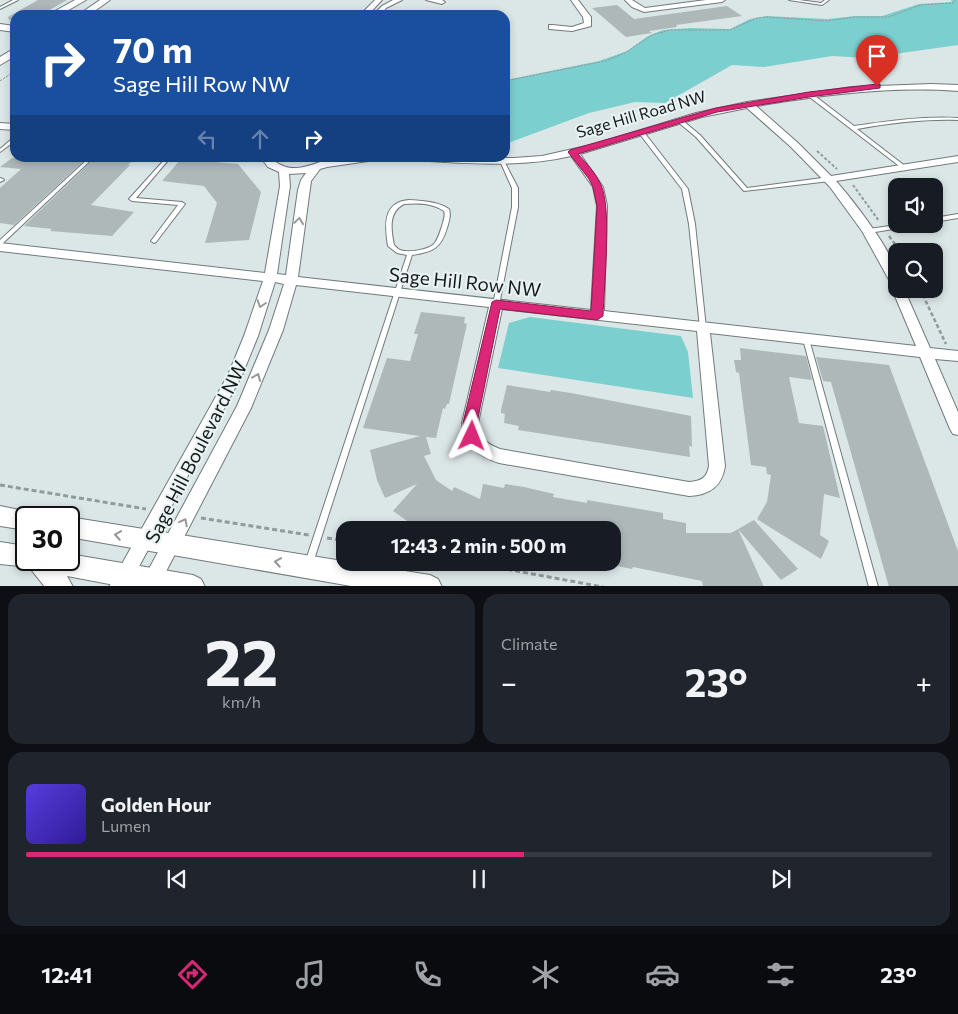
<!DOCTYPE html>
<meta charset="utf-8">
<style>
body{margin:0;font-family:Commissioner,sans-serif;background:#20242c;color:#f1f3f6;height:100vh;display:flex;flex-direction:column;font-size:19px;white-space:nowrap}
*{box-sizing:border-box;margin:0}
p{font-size:16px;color:#9ea1a6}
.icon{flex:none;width:28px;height:28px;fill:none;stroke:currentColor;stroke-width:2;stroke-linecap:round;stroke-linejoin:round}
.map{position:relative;height:586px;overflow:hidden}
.drawer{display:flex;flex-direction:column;gap:8px;padding:8px;background:#0d0f14;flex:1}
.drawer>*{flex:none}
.top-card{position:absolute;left:10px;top:10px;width:500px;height:152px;border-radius:15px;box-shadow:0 2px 8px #0003;background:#1a4fa0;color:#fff;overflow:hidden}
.tools{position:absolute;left:888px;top:178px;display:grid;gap:10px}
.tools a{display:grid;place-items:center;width:55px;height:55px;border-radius:10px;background:#171b24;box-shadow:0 2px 8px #0003;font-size:25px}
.speed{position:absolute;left:15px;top:506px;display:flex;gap:10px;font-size:25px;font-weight:700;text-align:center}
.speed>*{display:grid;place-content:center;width:65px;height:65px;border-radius:50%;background:#171b24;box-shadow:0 2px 8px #0003;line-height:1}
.speed .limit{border:2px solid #111;border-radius:8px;background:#fff;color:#111}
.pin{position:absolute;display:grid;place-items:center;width:42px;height:42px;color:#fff;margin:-51px -21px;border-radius:50% 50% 50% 0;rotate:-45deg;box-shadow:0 0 5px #0007}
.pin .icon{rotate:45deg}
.me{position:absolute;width:55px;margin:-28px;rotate:2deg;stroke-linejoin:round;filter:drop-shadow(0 0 4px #0008)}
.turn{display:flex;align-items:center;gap:18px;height:105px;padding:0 20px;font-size:22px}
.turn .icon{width:65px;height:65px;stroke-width:2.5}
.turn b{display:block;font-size:35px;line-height:42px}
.lanes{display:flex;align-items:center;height:48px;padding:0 20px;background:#0003;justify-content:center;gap:25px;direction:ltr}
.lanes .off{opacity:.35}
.big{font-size:38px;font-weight:700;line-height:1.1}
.drawer .tile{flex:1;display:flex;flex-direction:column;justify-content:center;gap:8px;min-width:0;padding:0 18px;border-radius:15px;background:#20242c}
.drawer .dial{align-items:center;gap:0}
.dial b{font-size:65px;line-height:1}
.song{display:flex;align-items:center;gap:15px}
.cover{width:60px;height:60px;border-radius:8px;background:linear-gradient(135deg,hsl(250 70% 55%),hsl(250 70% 35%))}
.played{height:5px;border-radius:2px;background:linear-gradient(90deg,#db2777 55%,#363941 55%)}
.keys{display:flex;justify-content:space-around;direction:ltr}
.heat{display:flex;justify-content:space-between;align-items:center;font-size:28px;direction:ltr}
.drawer .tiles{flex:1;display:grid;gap:8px;grid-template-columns:1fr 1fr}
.tile:last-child{grid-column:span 2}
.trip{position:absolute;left:336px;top:521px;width:285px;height:50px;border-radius:15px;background:#171b24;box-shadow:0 2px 8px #0003;font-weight:700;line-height:50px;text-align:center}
.tab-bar{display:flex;height:80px;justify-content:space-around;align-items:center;background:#090b0e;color:#9ea1a6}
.tab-bar .icon{width:35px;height:35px}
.tab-bar .on{color:#db2777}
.tab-bar b{font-size:22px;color:#f1f3f6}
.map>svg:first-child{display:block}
.green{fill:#7bd0cf}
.building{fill:#aeb8b8}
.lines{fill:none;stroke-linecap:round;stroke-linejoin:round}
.service-casing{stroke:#717a7a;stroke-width:2}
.minor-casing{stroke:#717a7a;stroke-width:2}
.tertiary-casing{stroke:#717a7a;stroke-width:2}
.path-far3{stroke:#929a9a;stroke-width:1;stroke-dasharray:2.5 1;stroke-linecap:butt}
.path-far2{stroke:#929a9a;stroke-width:2;stroke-dasharray:3 2;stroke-linecap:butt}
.path-far1{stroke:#929a9a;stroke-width:2.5;stroke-dasharray:4 2.5;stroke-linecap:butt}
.path{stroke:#929a9a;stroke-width:3;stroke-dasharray:5 3;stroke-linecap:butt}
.service{fill:#fff;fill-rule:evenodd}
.minor{fill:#fff;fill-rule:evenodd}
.tertiary{fill:#fff;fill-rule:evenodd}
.oneway{stroke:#969898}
.route{fill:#db2777;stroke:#8e194d}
.labels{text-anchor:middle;stroke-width:4;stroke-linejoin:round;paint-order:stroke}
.far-street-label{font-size:16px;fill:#161a1a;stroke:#e9f3f3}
.street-label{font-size:19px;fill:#161a1a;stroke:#e9f3f3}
</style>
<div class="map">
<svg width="958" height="587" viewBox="0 0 958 587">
<rect width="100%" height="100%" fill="#dbe6e6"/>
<g class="green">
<polygon points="951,0 958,0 958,45 866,58 832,56 764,67 732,65 665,103 635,102 589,113 505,144 505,80 599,61 627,51 648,36 663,30 690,28 730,29 750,19 766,16 828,19 855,16 882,16 919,4 952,2"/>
<polygon points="530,317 681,336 688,352 693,398 498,368 509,323"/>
</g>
<g class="building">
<polygon points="38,0 67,0 46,12 15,15 15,19 9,20 8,17"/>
<polygon points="617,5 634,19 727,6 742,16 676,25 677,27 649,31 652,33 626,37 592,8"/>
<polygon points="12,158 87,158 14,225 0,223 0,188 21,169 0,167"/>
<polygon points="95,158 135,158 128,165 130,165 91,205 134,212 112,236 50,231 52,229 24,226"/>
<polygon points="181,159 238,164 261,192 249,240 205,243 217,203 204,186 162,181"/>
<polygon points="421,312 465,317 464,323 467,324 449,404 447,404 445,409 443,408 436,438 426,437 431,454 424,456 436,480 452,491 454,487 480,499 483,484 504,488 505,484 524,487 554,494 553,497 587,503 587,500 663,513 663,519 686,523 686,533 731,533 754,520 798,569 781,580 738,529 764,587 703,587 702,581 633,567 632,569 612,565 612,530 423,530 410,523 393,511 417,484 385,498 377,480 370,450 420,436 363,428 387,358 410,361 418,334 414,334"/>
<polygon points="740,348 806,356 812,380 789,377 799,423 823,426 840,498 824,494 820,535 829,541 821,559 757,519 767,502 771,475 767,474 766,467 751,465 739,373 736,372 734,360 741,360"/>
<polygon points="816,357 889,365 958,551 958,587 889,587 831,382 823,381"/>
<polygon points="507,385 550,392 551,390 571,393 691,416 692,447 689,446 690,457 518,430 519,426 504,423 505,414 501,413 501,410"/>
</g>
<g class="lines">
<defs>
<g id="service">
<polygon points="13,0 18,0 0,9 0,7"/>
<polygon points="789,0 799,0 821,3 825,0 829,0 822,5"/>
<path d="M807,93h4l43,33c34,-5 69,-10 104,-8v2c-34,-1 -68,3 -101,9l48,37v2l-2,1 -96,-74z"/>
<polygon points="678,120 682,120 700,135 747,188 830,177 833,179 830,181 744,191 696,137 678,122"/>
<polygon points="639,131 643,131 688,189 695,224 706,328 705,330 701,330 700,328 689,224 682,189 639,133"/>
<polygon points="13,138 15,138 15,141 0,152 0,149"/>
<polygon points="89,158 93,158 2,244 0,245 0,240"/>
<polygon points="166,158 170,158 136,198 182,202 185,204 156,242 154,243 151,241 178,205 132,201 129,199"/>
<polygon points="500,160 502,160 504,161 518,188 518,207 499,305 496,307 493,305 512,207 512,188 500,161"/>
<polygon points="0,178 3,179 4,180 0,182"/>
<path d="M409,200c14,1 27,1 40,9 2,7 0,12 -2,19 -6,20 -14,24 -35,27l-99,308 -1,3 -3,1 -3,-1 -1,-3 102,-308 -10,-2 -9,-7c-3,-19 -6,-44 21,-46zM404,204c14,-1 28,-1 40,7 2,5 -1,10 -2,15 -2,6 -4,13 -8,18 -6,6 -26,9 -34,6 -2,-1 -4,-3 -6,-5 -3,-15 -6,-33 10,-41z"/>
<polygon points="958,214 958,218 934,222 934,218"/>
<polygon points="903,224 915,224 912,226 869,233 866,231 869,229"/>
<polygon points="804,337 808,337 809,339 878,587 869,587 803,339"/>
</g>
<g id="minor">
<polygon points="375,0 382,0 368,15 360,15"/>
<polygon points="393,0 402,0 386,8 381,15 373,15 382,6"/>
<polygon points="426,0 442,0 445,2 442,4"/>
<polygon points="571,0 578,0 591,17 591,26 572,31 549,29 549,25 552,25 572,27 584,23 583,17"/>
<polygon points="625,0 632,0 645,8 706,0 725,0 722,2 644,12 632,7"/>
<path d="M931,84l27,1v6c-69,-5 -135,4 -202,15l42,37 33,33 127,-20v6l-122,19c15,17 57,70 60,92 1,5 0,11 0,16h8l26,59 28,3v10l-23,-2 23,53v23l-5,-1 -3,-5 -30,-72 -210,-24 15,133c-3,21 -16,29 -36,30l-190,-33c-20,-7 -36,-17 -37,-40l27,-116 -193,-22 -13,45 -32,78 -93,179h-16l2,-9 93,-172 32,-76 15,-46 -9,-2 -17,54 -16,39 -114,212h-19l119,-212 16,-39 19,-55 -263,-30v-8l265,30 15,-87 -1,-14 -11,-5 -7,-9c15,0 18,11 36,10 15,-1 27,-10 42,-10l-1,1 35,-1 -5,3 -41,6 -7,2 -9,12 -13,96 293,33 6,-104 -4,-19 -22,-31c-47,11 -94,8 -142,5l-5,-3h90l28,-2 53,-12 101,-31 51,-11 105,-15zM747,108l44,39 39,40 32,44 31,56 -1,2 24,57 -312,-35 3,-105 -4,-19 -23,-33 122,-37zM306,173l-5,7 -3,10 -12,85 -9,-1 13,-88 -1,-12zM502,309l195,22 12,135c-2,12 -8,15 -20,16l-189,-33c-13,-5 -22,-11 -22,-26z"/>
<polygon points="0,123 15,124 15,130 0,129"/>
</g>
<g id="tertiary">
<polygon points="75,0 86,0 60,15 48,15"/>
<polygon points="100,0 110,0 89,15 78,15"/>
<polygon points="0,24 15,26 15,32 0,30"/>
<polygon points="15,48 15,56 0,65 0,57"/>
<polygon points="0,506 34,513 36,518 26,518 26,530 0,526"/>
<polygon points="69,517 430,575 438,579 442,587 357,587 69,537 69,518 66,518"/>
<polygon points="0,542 26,546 26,560 69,560 69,554 193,575 201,579 205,587 125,587 67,576 73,587 45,587 29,567 0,564"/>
</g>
</defs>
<use href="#service" class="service-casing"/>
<use href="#minor" class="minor-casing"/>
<use href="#tertiary" class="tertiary-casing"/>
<g class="path-far3">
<polyline points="0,81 15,71"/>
<polyline points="505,81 605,61 625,53 652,35 670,30 730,30 757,18 767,17 826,21 855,17 889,17 920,5 953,3 955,0"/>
</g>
<g class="path-far2">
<polyline points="817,151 837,169"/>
<polyline points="853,185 879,221"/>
</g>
<g class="path-far1">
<polyline points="889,236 900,251"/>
<polyline points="920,289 946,344"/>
</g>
<g class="path">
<polyline points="0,485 146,509"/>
<polyline points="201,518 309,535"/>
<polyline points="327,538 345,541"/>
<polyline points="468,562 603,587"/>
</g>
<use href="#service" class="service"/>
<use href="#minor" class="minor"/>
<use href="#tertiary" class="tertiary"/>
</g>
<defs><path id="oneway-chevron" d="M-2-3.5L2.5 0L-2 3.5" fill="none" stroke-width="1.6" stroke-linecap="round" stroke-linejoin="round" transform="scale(1.25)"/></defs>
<g class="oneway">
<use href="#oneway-chevron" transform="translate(299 221) rotate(-82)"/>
<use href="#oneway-chevron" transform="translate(261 304) rotate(108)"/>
<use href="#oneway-chevron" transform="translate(257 377) rotate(-67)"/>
<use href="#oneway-chevron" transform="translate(184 522) rotate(-62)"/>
<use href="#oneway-chevron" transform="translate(118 535) rotate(-171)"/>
<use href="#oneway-chevron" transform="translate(278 562) rotate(-171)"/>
</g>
<path class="route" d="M877,84h3v4l-71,9 -92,15 -139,42c8,9 18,19 23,31 11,24 3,100 2,131l-6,4 -97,-11 -23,114 2,13 -2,5 -5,1 -5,-1 -4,-18 29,-121 4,-2 95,11 6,-105 -4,-19 -4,-8 -21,-27 2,-2 146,-42 93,-16z"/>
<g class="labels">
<g class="far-street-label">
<text transform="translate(641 114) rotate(-16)" y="6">Sage Hill Road NW</text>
</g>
<g class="street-label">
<text transform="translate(465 282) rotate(6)" y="7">Sage Hill Row NW</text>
<text transform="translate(196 452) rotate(-63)" y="7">Sage Hill Boulevard NW</text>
</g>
</g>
</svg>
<div class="tools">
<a><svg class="icon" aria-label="sound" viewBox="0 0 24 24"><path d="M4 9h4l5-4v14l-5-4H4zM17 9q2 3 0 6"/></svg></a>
<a><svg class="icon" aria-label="search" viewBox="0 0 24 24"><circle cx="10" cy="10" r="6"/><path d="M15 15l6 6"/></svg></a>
</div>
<div class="speed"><div class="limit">30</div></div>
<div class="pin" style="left:877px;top:86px;background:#d93025"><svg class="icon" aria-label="arrive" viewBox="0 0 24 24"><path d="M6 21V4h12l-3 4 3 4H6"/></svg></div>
<svg class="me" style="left:472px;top:436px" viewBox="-20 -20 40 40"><path d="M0-17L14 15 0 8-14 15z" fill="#db2777" stroke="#fff" stroke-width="4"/></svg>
<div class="trip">12:43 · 2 min · 500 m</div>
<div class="top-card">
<div class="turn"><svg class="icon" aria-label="right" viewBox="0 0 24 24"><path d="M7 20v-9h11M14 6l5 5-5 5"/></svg><div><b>70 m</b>Sage Hill Row NW</div></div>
<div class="lanes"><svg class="icon off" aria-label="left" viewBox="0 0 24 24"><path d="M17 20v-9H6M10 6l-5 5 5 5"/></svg><svg class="icon off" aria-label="ahead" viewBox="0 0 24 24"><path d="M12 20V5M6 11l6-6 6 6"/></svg><svg class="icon" aria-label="right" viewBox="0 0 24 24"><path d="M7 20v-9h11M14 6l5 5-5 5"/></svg></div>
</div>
</div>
<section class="drawer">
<div class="tiles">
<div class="tile dial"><b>22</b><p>km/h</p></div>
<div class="tile"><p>Climate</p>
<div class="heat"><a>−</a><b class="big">23°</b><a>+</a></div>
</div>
<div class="tile">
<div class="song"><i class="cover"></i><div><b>Golden Hour</b><p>Lumen</p></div></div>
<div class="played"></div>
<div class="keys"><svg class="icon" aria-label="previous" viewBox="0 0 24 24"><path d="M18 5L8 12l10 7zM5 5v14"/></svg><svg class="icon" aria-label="pause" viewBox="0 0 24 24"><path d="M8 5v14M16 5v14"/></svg><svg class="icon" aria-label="next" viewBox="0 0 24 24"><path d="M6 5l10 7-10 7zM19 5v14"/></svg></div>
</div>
</div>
</section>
<nav class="tab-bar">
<b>12:41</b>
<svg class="icon on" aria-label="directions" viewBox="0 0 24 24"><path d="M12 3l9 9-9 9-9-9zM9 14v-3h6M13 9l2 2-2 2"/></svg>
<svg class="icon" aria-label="music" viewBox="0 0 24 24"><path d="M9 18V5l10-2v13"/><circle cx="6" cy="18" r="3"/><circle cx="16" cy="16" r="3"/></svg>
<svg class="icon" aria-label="phone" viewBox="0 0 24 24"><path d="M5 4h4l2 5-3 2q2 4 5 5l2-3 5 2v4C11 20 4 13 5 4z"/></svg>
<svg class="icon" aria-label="climate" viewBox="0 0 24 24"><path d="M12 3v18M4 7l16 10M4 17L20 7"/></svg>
<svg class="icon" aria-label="car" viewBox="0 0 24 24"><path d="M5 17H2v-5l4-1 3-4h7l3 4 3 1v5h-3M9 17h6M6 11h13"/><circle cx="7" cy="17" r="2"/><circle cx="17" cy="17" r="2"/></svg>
<svg class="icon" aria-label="filters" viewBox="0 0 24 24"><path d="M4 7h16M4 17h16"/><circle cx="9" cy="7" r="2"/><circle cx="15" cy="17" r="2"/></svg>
<b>23°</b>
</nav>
